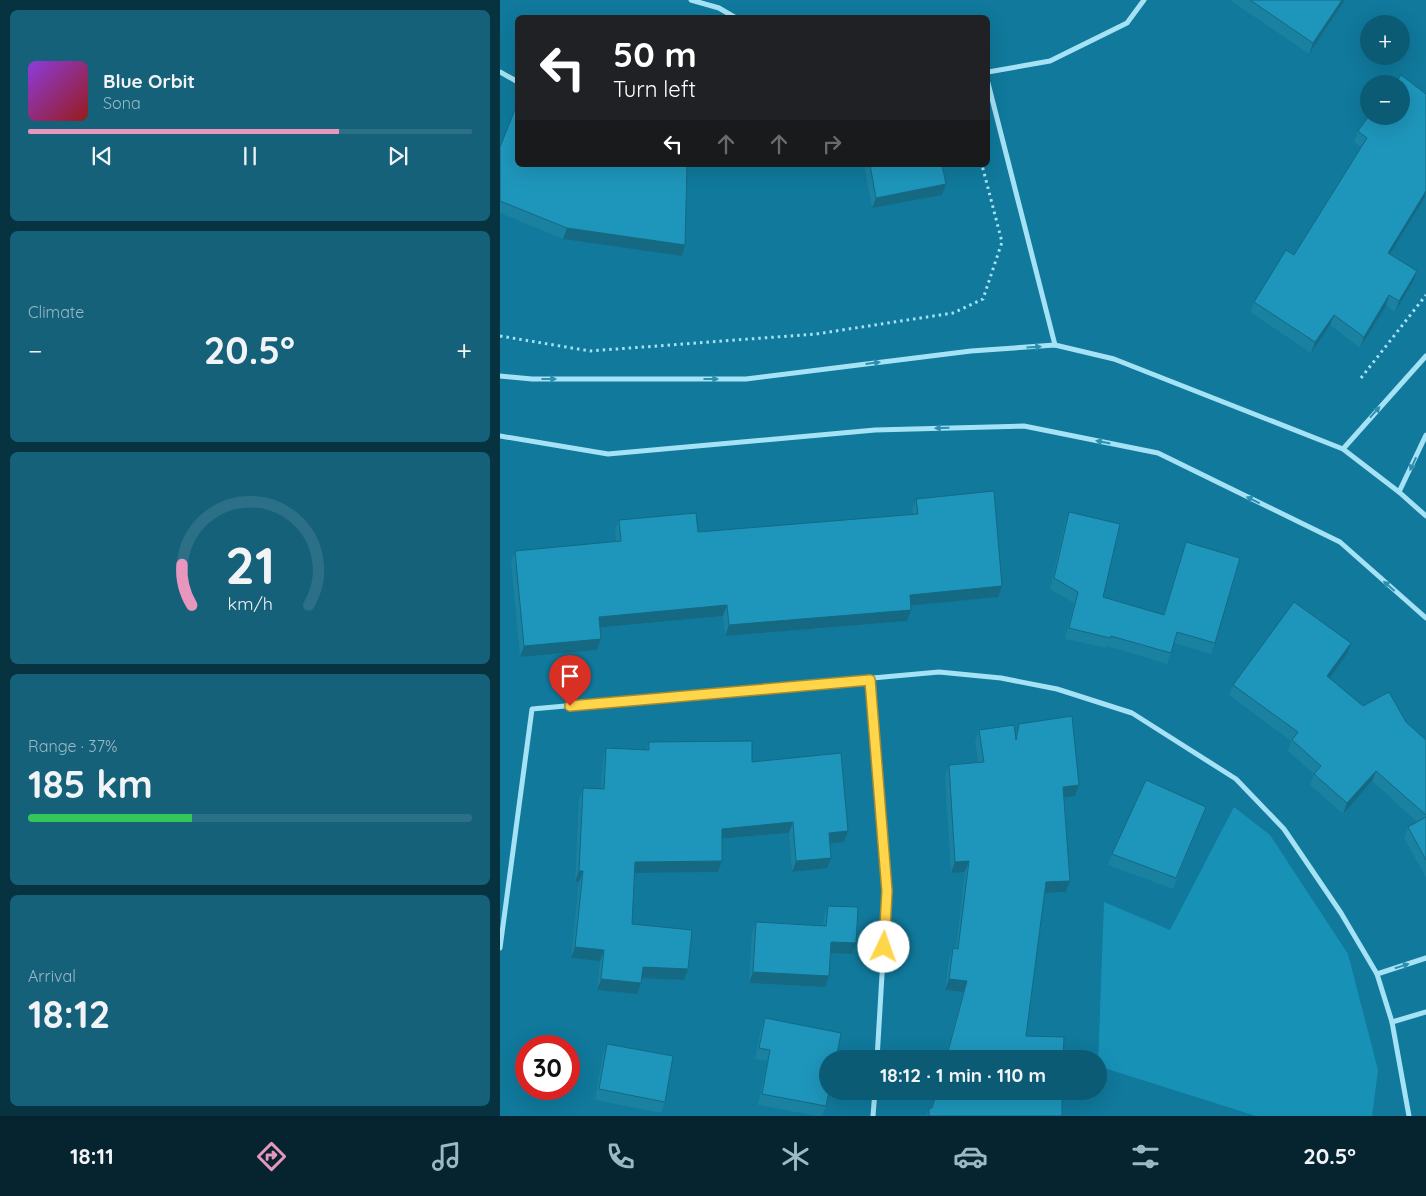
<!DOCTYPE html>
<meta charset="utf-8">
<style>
body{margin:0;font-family:Quicksand,sans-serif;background:#15617a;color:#f1f3f6;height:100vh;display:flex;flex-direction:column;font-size:19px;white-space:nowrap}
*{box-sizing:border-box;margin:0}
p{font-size:16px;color:#9ab9c5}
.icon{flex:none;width:28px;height:28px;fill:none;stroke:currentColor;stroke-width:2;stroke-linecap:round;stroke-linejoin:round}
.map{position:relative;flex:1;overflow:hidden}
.side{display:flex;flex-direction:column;gap:10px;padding:10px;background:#073240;width:500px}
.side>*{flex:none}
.guide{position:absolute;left:15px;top:15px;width:475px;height:152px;border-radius:8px;box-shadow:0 5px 20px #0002;background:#202124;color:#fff;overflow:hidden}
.controls{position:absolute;left:860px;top:15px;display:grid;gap:10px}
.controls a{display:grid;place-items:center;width:50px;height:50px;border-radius:50%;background:#0c5b75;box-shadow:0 5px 20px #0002;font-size:25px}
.speed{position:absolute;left:15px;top:1035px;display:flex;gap:10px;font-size:25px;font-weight:700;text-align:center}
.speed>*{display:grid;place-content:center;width:65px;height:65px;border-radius:50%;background:#0c5b75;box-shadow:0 5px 20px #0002;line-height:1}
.speed .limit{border:8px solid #d22;background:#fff;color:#111}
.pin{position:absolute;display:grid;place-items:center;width:42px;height:42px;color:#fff;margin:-51px -21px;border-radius:50% 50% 50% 0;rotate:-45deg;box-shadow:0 0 5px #0007}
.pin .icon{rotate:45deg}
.me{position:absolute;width:55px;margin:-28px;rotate:3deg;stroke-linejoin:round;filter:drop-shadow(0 0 4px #0008)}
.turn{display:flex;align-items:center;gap:18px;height:105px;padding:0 15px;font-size:22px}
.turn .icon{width:65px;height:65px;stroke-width:2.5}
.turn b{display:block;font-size:35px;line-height:42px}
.lanes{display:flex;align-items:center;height:48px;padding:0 15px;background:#0003;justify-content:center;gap:25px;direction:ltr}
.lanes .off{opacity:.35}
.big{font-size:38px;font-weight:800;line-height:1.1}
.side .tile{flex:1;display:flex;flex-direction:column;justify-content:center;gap:8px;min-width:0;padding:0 18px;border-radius:8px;background:#15617a}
.side .dial{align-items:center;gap:0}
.dial svg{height:130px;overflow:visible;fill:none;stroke:#2c7087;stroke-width:7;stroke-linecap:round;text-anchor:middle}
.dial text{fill:#f1f3f6;stroke:none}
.song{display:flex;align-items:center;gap:15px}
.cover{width:60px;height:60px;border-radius:8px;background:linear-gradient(135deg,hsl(270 70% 55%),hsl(0 70% 35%))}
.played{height:5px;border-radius:2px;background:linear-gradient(90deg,#e797bd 70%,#2c7087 70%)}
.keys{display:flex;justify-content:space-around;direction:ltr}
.heat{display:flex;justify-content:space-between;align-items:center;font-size:28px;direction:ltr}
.charge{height:8px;border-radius:4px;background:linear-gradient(90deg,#34c759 37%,#2c7087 0)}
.trip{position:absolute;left:319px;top:1050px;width:288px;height:50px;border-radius:25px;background:#0c5b75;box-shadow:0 5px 20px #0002;font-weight:800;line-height:50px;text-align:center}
.dock{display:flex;height:80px;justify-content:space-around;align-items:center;background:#05242f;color:#9ab9c5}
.dock .icon{width:35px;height:35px}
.dock .current{color:#e797bd}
.dock b{font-size:22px;color:#f1f3f6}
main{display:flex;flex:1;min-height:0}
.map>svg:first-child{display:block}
.green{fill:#1891b7}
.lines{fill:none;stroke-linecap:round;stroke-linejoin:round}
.path{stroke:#a5e2f5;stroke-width:3;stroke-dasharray:2.5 4;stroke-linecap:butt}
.street{stroke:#a5e2f5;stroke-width:5}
.wall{fill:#1a81a1}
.shaded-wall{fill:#156983}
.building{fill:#1e96bb;stroke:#156983}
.oneway{fill:#2e8eae}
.route-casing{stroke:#a68a30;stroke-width:12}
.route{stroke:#ffd54a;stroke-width:9}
</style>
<main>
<section class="side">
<div class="tile">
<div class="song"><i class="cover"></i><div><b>Blue Orbit</b><p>Sona</p></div></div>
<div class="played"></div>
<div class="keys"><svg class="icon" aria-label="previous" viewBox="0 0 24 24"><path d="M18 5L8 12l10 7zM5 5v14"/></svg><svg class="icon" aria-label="pause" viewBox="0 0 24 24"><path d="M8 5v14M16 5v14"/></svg><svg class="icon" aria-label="next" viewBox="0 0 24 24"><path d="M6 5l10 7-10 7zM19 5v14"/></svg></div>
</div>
<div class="tile"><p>Climate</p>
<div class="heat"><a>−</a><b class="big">20.5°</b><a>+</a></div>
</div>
<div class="tile dial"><svg viewBox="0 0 100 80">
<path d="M14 69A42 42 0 1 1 86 69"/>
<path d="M14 69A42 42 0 0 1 8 44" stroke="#e797bd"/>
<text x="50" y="56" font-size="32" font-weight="700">21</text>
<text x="50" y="72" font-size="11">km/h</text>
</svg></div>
<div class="tile"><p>Range · 37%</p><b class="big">185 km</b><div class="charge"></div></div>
<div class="tile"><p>Arrival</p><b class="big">18:12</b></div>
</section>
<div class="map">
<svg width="926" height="1116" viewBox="0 0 926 1116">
<rect width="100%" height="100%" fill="#10799c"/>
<polygon class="green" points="734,807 770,835 848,954 878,1070 872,1116 756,1116 598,1066 604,902 670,930"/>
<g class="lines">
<g class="path">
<polyline points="0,336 90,351 316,334 453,313 483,299 502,242 482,165"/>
<polyline points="861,378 926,295"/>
</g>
<g class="street">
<polyline points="191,0 219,8 236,18"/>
<polyline points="0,72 18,82"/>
<polyline points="488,72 550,61 627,23 644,0"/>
<polyline points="488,83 555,345"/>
<polyline points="0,376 32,379 246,379 471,351 555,345 614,359 843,449 899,492 926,516"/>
<polyline points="0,436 108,454 375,430 524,426 658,453 840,542 926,618"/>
<polyline points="843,449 926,356"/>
<polyline points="899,492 926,435"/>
<polyline points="370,680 387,891 377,1059"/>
<polyline points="0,948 32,709 439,672 501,678 557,689 632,713 736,779 784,829 841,913 877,974 892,1022 909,1116"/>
<polyline points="877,974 926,958"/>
<polyline points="892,1022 926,1012"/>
<polyline points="373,1116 375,1091"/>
</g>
</g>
<g class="wall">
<polygon points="730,0 845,0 809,54"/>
<polygon points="926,94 926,198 925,197 890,254 913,282 895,312 886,306 860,348 830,325 811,353 750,312 754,302 794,255 861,147 854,142 858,131"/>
<polygon points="0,147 185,245 182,256 63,239 0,213"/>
<polygon points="364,165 442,165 446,184 442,195 372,208"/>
<polygon points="416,499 498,597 411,605 407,621 225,636 223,616 100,628 101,639 97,650 20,657 11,562 15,551 116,542 115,530 119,520 198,532 413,514 412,509"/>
<polygon points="569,512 603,597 663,615 686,542 715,643 711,654 674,643 667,664 607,646 606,648 565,639 574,603 550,589 565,523"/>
<polygon points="847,654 829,678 863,706 906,722 926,740 926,878 904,838 908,827 917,822 872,781 843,814 810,785 814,774 788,751 791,741 729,695 733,685"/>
<polygon points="519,724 579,785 575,796 564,797 570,881 566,892 545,893 526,1036 563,1059 445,1059 463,992 445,990 449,959 453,948 456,948 465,872 451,873 445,776 449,765 478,762 475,741 479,730 515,736"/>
<polygon points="149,742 252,762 348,831 344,842 329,843 327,868 292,872 289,833 222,839 222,861 218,872 134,873 132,924 184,980 141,978 137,994 97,990 100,961 71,958 79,882 75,882 79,799 83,788 101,789 103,759 106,748 146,750"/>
<polygon points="706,807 673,889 608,865 612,854"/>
<polygon points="328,906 356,943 352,954 330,953 329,976 325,987 249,983 252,933 256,922 323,925 324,916"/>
<polygon points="265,1018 326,1106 322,1116 317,1116 258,1105 267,1061 255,1059 261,1028"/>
<polygon points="107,1044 165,1102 161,1113 95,1100 103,1054"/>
<polygon points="436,1091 562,1091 562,1116 426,1116 429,1108 431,1108"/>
</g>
<g class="shaded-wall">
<polygon points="842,0 845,0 809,54 813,43"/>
<polygon points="446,184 442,195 372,208 376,198"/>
<polygon points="926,191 925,197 884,264 888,253"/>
<polygon points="67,228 185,245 182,256 63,239"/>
<polygon points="917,271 913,282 895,312 899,301"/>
<polygon points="889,295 886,306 860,348 864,337"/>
<polygon points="834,315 830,325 811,353 815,342"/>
<polygon points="502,586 498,597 406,606 410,595"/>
<polygon points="227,605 223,616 95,628 99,617"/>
<polygon points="411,610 407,621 225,636 229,625"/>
<polygon points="101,639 97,650 20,657 24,646"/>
<polygon points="851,643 847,654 823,687 827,676"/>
<polygon points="876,771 872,781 843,814 847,803"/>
<polygon points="579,785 575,796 559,798 563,787"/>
<polygon points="293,822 289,833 218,839 222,829"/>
<polygon points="348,831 344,842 325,844 329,833"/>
<polygon points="331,858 327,868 292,872 296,861"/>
<polygon points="222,861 218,872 131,873 135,862"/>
<polygon points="469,861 465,872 451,873 455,862"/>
<polygon points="79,871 83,871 79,882 75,882"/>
<polygon points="570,881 566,892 542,893 546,882"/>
<polygon points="331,942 356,943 352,954 327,953"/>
<polygon points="75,947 104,950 100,961 71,958"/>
<polygon points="143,967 188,969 184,980 139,978"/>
<polygon points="253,972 329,976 325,987 249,983"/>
<polygon points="101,979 141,983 137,994 97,990"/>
<polygon points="449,979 467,981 463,992 445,990"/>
</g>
<g class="building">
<polygon points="750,0 842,0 813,43"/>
<polygon points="901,75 926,94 926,191 888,253 917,271 899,301 889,295 864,337 834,315 815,342 754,302 786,250 794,255 867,138 858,131 869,116 901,116 901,84 895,84"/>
<polygon points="18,102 18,165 187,165 185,245 67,228 0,201 0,147"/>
<polygon points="370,165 442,165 446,184 376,198"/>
<polygon points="494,491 502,586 410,595 411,610 229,625 227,605 99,617 101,639 24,646 15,551 121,541 119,520 196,513 198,532 418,514 416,499"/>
<polygon points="569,512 620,524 603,597 664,615 686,542 740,558 715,643 677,632 671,653 611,636 610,638 569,628 578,592 554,578"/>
<polygon points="794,602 851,643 827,676 863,706 889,692 906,722 926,740 926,815 876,771 847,803 814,774 821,766 792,740 798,732 733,685"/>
<polygon points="572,716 579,785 563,787 570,881 546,882 526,1036 564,1037 563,1059 446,1059 467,981 449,979 453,948 458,949 469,861 455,862 449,765 484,762 479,730 514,725 516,740 519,724"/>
<polygon points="252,741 252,762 341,753 348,831 329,833 331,858 296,861 293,822 222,829 222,861 135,862 132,924 192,930 188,969 143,967 141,983 101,979 104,950 75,947 83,871 79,871 83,788 104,789 106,748 149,750 149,742"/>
<polygon points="646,780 706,807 676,878 612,854"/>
<polygon points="926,817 926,860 908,827"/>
<polygon points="328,906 358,907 356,943 331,942 329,976 253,972 256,922 326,926"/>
<polygon points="265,1018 341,1033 336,1059 328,1059 328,1091 329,1091 326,1106 262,1094 270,1050 259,1048"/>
<polygon points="107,1044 173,1056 165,1102 99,1089"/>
<polygon points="437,1091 562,1091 562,1116 429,1116 429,1108 432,1108"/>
</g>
<defs><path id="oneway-solid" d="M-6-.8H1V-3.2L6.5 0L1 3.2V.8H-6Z" transform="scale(1.25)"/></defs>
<g class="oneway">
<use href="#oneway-solid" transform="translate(534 347) rotate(-4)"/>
<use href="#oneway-solid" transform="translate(373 363) rotate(-7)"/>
<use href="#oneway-solid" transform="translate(49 379)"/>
<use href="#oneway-solid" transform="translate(211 379)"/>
<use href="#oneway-solid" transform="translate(875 412) rotate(-48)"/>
<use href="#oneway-solid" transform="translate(442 428) rotate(178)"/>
<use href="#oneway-solid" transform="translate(603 442) rotate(-169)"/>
<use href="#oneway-solid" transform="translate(913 464) rotate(115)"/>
<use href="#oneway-solid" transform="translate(753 500) rotate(-154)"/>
<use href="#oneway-solid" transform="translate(889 586) rotate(-139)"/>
<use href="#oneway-solid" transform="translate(902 966) rotate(-18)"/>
</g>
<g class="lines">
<defs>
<polyline id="route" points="70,706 370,680 387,891 384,947"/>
</defs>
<use href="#route" class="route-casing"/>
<use href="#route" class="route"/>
</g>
</svg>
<div class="controls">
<a>+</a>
<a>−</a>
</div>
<div class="speed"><div class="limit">30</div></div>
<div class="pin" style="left:70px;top:706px;background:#d93025"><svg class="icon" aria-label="arrive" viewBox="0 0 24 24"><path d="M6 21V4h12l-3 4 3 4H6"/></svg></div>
<svg class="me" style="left:384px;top:947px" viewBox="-20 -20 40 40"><circle r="19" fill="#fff"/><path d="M0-13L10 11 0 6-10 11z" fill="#ffd54a"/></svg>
<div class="trip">18:12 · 1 min · 110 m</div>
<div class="guide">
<div class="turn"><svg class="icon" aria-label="left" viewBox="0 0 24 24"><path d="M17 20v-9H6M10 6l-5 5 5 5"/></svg><div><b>50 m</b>Turn left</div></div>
<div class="lanes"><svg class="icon" aria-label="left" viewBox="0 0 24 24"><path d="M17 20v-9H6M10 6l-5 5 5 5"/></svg><svg class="icon off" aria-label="ahead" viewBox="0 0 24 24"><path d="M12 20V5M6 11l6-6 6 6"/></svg><svg class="icon off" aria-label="ahead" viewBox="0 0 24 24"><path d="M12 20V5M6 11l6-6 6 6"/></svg><svg class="icon off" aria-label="right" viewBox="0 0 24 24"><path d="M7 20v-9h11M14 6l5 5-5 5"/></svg></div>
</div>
</div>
</main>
<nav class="dock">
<b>18:11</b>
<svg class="icon current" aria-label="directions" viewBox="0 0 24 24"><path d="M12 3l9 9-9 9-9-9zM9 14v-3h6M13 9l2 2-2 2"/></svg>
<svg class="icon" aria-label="music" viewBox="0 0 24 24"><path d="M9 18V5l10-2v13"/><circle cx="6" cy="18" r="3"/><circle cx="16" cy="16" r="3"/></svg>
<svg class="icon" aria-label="phone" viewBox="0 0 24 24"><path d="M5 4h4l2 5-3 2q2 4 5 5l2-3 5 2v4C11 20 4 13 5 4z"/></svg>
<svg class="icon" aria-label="climate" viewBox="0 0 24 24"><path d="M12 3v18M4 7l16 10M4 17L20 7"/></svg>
<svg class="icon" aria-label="car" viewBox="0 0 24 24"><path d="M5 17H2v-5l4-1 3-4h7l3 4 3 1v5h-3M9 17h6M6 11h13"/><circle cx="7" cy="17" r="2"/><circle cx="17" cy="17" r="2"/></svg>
<svg class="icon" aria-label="filters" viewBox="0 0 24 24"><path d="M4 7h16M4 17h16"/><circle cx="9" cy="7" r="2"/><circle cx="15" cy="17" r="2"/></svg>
<b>20.5°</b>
</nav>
